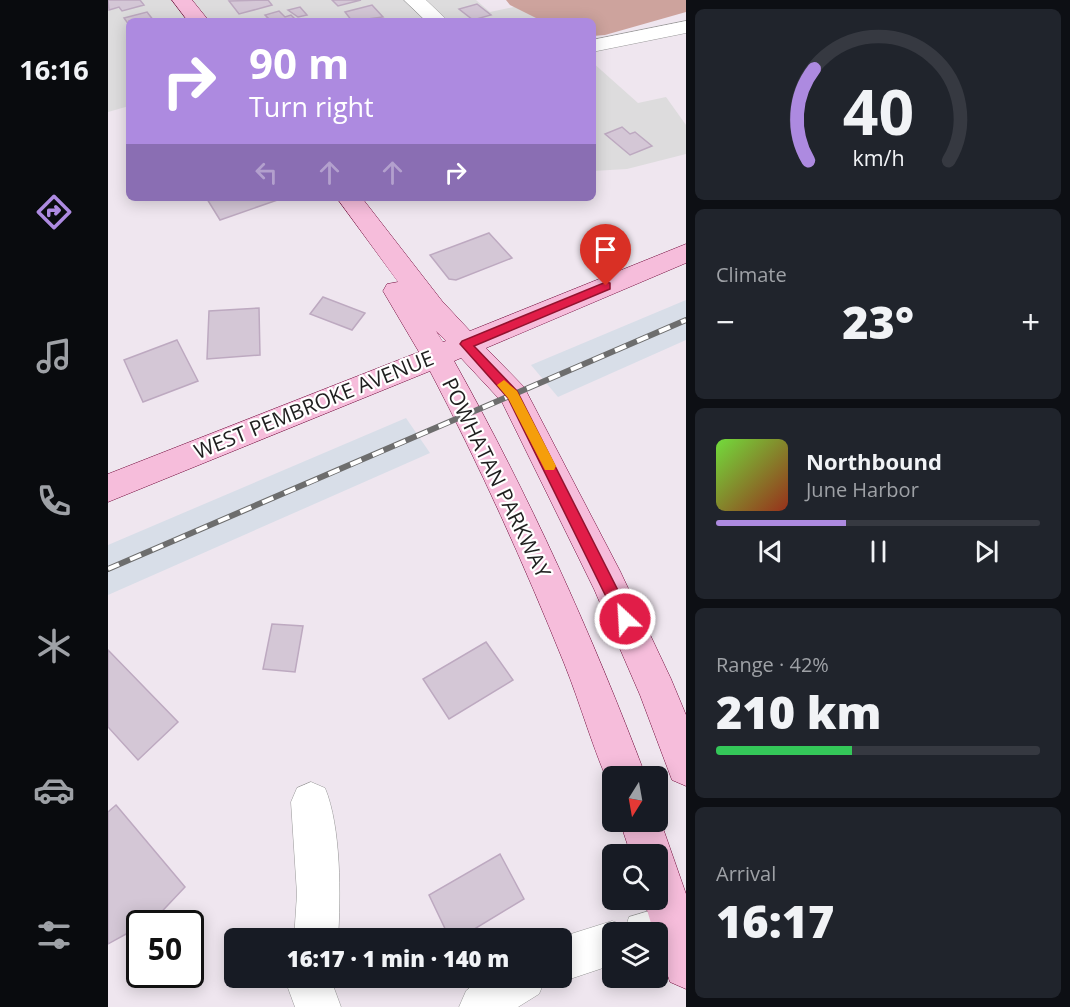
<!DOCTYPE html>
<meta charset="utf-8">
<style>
body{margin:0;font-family:"Open Sans",sans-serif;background:#20242c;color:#f1f3f6;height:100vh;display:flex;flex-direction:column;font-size:22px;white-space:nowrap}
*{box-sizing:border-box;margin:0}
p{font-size:20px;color:#9ea1a6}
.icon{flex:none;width:33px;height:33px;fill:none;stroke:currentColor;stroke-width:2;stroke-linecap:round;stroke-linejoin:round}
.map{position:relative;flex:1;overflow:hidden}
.sheet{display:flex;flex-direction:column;gap:9px;padding:9px;background:#0d0f14;width:384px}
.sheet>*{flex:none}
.guide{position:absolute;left:18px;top:18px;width:470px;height:183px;border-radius:9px;box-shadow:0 3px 15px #0003;background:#ad8ae0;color:#fff;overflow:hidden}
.needle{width:39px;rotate:191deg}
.buttons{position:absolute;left:494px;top:766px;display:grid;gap:12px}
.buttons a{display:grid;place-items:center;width:66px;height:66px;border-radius:9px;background:#171b24;box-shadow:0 3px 15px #0003;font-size:30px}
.speed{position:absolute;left:18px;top:910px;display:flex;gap:12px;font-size:30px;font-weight:700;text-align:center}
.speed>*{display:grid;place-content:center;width:78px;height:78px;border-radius:50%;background:#171b24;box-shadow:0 3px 15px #0003;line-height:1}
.speed .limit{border:3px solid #111;border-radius:9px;background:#fff;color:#111}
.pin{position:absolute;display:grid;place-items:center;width:51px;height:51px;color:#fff;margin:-62px -26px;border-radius:50% 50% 50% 0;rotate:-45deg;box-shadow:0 0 6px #0007}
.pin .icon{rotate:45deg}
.me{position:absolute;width:66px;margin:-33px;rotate:335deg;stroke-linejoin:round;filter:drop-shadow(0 0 4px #0008)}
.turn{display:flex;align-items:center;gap:21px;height:126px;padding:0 24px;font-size:27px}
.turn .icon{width:78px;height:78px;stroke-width:2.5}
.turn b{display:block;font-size:42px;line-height:51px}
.lanes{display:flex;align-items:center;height:57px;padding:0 24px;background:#0003;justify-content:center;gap:30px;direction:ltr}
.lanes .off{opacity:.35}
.big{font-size:45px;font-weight:800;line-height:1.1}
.sheet .card{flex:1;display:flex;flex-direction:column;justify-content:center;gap:9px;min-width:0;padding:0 21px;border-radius:9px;background:#20242c}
.sheet .dial{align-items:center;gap:0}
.dial svg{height:156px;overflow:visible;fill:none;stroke:#363941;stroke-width:7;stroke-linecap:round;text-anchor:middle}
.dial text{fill:#f1f3f6;stroke:none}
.song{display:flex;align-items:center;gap:18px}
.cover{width:72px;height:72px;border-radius:9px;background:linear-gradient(135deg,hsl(100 70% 55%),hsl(10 70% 35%))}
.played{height:6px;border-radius:3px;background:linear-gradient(90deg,#ad8ae0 40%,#363941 40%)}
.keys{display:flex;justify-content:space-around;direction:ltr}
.heat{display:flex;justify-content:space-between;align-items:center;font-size:33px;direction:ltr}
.charge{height:9px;border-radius:4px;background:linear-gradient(90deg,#34c759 42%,#363941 0)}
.trip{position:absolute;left:116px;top:928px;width:348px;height:60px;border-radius:9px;background:#171b24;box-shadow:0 3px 15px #0003;font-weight:800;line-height:60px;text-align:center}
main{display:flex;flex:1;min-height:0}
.tabs{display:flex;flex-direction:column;width:108px;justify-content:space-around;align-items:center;background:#090b0e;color:#9ea1a6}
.tabs .icon{width:42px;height:42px}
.tabs .active{color:#ad8ae0}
.tabs b{font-size:27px;color:#f1f3f6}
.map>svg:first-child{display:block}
.residential{fill:#dddcdd}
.industrial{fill:#d8dee8}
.forest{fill:#cda39d}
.building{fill:#d4c7d6;stroke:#bda9c0;stroke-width:1.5}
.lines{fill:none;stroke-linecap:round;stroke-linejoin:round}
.street-casing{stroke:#999;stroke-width:1}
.secondary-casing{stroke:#720a3b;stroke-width:1}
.street{fill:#fff;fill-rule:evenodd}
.secondary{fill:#f6bddb;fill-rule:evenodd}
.rail-casing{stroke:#6d6d6d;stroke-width:6}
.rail{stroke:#fff;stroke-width:4;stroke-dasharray:12;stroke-linecap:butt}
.route{fill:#e11d48;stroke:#92132f;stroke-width:1.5}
.slow{fill:#f59e0b}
.labels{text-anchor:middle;stroke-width:4.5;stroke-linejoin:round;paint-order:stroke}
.street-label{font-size:21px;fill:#1f1f1f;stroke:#fff}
</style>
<main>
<nav class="tabs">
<b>16:16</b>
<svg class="icon active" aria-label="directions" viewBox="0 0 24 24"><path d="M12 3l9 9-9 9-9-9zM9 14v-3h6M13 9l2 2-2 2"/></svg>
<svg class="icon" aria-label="music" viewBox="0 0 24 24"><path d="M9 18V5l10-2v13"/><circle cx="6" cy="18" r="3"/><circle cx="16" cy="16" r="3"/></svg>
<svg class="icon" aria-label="phone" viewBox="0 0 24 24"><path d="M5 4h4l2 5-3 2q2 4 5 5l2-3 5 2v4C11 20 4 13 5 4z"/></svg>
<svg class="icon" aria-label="climate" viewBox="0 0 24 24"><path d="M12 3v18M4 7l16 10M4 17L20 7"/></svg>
<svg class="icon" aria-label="car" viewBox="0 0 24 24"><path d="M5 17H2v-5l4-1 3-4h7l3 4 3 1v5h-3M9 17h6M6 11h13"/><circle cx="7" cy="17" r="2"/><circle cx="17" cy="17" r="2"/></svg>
<svg class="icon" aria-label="filters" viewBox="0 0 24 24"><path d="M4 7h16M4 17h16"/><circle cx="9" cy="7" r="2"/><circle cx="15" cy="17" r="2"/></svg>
</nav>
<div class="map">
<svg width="578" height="1007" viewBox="0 0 578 1007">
<rect width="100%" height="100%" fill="#efe6ef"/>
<g class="residential">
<polygon points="0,0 368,0 382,12 415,5 436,21 21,21 21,106 0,112"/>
<polygon points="484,62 530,103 558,97 578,125 578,154 519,169 485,171"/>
</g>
<g class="industrial">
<polygon points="578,300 578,340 450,397 423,365"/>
<polygon points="298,418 322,453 0,595 0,545"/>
</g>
<polygon class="forest" points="398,0 578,0 578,12 497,35 485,36 484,21 434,21 402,5"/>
<g class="building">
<polygon points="0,0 32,0 36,5 14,11 11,7 1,10"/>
<polygon points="160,0 164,5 131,14 121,1"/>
<polygon points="224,0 253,0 230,6"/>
<polygon points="369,4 383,15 365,20 351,9"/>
<polygon points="264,5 275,17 244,21 237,12"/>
<polygon points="192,7 199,15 190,17 180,10"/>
<polygon points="171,11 177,17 183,15 189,21 153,20 160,18 157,15"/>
<polygon points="39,12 46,21 21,21 21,25 16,18"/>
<polygon points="514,127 522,134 527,132 544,146 522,155 497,134"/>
<polygon points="104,198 183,198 177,200 175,198 112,220 99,199"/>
<polygon points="381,233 404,258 348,280 341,279 322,255"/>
<polygon points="215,297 257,313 244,330 202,314"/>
<polygon points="151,308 152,355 99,359 101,311"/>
<polygon points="69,340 90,381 35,402 16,360"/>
<polygon points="164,624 195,626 187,672 155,669"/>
<polygon points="378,642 405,680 341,719 315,679"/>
<polygon points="0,650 70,722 30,760 0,727"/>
<polygon points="8,805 77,887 42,924 32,924 32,934 24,942 18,934 0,944 0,812"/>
<polygon points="392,854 416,899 350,939 342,939 321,895"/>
</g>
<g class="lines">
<defs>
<g id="street">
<polygon points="296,0 318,0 340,21 318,21"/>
<polygon points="578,21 578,33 484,52 484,40"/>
<path d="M203,782l14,6c16,38 16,109 13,151h-44l3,-45 -6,-92 6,-14z"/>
<polygon points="578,900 578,944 549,952 549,933 504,933 504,965 453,982 444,978 453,978 453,939 447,939 504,921 518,926 521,917"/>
<polygon points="181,978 227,978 226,988 233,1007 187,1007 180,988"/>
<polygon points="373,978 438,978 431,994 410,1007 351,1007 358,991"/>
</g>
<g id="secondary">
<polygon points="64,0 84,0 101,21 80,21"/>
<path d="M229,198h25l80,103 28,30 216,-87v19l-200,85 38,39 96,184 51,108 15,36v71l-14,-6 -32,-85 -46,-106 -92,-187 -41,-44 -7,3c75,134 138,273 192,416h-34v14c-19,-41 -31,-86 -48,-128 -40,-99 -84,-197 -134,-292l-322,131v-28l311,-122 -36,-61 4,-7 11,-2zM328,331l10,10 -3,1z"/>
<polygon points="549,811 578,894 578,989 562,982 549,944 549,933 546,933 536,900 549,900 549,855 523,855 512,822 549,822"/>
</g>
</defs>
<use href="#street" class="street-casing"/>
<use href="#secondary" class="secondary-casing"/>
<use href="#street" class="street"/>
<use href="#secondary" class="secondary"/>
<defs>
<polyline id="rail" points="0,569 578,320"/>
</defs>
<use href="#rail" class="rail-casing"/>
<use href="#rail" class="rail"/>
</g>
<polygon class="route" points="498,282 502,283 502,289 366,346 409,391 522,614 524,619 522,623 517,626 511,623 400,398 352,344 354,341"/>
<polygon class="slow" points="396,380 409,391 448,466 446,470 437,470 400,398 389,385"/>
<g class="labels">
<g class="street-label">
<text transform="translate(206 405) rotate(-22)" y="7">WEST PEMBROKE AVENUE</text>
<text transform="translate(388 478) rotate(64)" y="7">POWHATAN PARKWAY</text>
</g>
</g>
</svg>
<div class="buttons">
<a><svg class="needle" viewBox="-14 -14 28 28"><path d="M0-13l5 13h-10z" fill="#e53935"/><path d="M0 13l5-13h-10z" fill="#9ea1a6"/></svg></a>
<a><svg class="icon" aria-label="search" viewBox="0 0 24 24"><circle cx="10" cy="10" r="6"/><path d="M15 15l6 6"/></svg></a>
<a><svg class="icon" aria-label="layers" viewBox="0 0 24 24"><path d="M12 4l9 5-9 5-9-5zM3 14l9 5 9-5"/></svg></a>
</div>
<div class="speed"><div class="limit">50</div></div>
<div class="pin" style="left:498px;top:286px;background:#d93025"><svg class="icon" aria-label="arrive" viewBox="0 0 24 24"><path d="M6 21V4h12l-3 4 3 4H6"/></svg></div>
<svg class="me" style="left:517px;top:619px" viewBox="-20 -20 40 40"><circle r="17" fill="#e11d48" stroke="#fff" stroke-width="3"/><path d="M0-11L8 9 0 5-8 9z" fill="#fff"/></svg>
<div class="trip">16:17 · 1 min · 140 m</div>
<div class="guide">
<div class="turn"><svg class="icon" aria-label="right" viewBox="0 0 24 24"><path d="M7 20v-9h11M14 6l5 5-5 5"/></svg><div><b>90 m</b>Turn right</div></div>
<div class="lanes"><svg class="icon off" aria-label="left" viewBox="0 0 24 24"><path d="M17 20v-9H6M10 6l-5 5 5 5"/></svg><svg class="icon off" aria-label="ahead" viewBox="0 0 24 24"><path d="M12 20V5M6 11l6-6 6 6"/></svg><svg class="icon off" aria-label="ahead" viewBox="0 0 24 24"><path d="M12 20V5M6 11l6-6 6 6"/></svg><svg class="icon" aria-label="right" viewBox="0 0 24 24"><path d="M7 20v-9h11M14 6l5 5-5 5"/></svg></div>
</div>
</div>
<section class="sheet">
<div class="card dial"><svg viewBox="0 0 100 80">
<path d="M14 69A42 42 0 1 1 86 69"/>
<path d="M14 69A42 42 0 0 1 17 22" stroke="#ad8ae0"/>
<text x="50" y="56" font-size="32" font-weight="700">40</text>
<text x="50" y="72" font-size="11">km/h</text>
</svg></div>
<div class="card"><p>Climate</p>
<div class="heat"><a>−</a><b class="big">23°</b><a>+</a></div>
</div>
<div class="card">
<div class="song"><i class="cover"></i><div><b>Northbound</b><p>June Harbor</p></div></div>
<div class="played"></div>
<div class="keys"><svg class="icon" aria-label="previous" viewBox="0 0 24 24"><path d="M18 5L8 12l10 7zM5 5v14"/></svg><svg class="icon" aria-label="pause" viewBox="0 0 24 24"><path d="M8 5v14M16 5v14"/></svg><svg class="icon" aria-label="next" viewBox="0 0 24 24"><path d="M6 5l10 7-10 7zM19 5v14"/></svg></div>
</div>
<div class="card"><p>Range · 42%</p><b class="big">210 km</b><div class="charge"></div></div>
<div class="card"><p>Arrival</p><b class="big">16:17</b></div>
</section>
</main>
